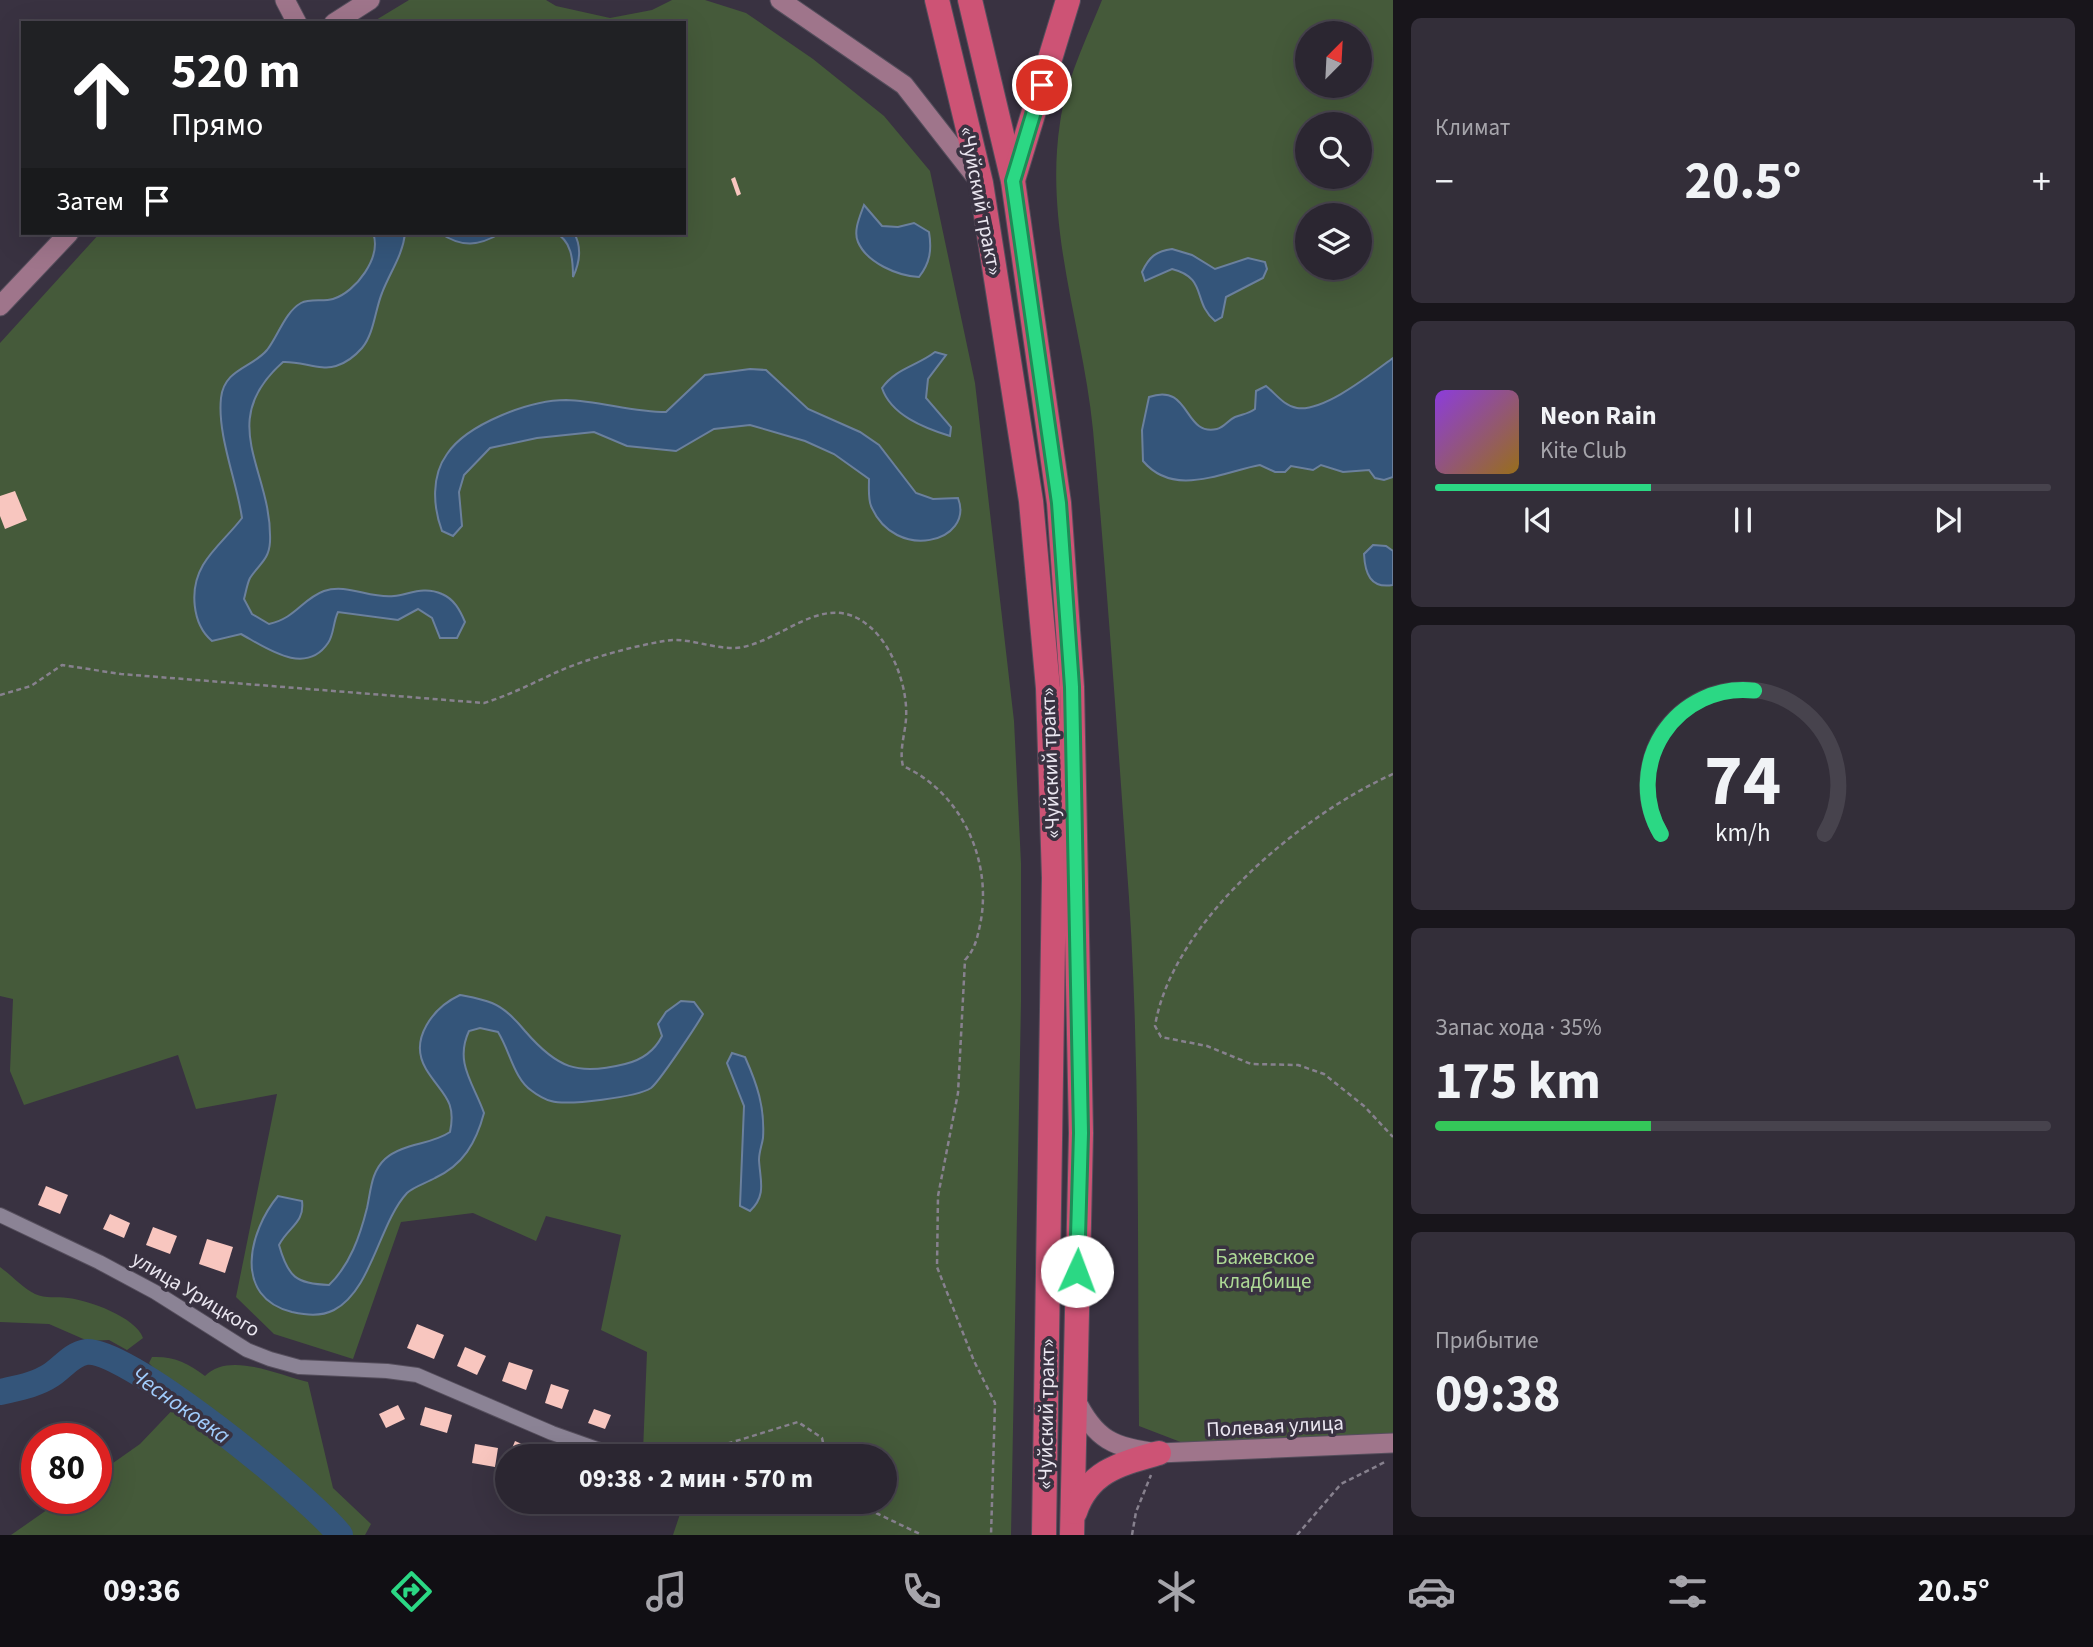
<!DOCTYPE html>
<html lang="ru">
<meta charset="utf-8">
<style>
body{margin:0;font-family:"Source Sans 3",sans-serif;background:#332e39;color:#f1f3f6;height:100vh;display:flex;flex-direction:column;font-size:26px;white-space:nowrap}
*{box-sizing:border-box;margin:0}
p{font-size:23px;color:#a6a5ab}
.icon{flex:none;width:38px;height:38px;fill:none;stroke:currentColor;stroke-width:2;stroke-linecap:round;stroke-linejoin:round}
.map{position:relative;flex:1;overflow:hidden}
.sheet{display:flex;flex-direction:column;gap:18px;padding:18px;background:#18151b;width:700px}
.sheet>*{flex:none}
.top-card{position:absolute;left:21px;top:21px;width:665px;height:214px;border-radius:0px;box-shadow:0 7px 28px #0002,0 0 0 2px #47434d;background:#202124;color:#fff;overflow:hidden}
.needle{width:46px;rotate:24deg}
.fabs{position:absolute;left:1295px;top:21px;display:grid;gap:14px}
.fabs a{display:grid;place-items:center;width:77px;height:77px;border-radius:50%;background:#2b2631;box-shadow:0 7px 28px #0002,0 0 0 2px #47434d;font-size:35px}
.speed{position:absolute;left:21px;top:1423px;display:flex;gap:14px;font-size:35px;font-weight:700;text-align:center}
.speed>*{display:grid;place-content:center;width:91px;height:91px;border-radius:50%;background:#2b2631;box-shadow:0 7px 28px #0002,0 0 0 2px #47434d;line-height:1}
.speed .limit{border:10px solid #d22;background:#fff;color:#111}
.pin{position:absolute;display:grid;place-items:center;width:60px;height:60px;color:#fff;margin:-30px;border:4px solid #fff;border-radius:50%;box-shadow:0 2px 7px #0007}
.me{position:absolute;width:77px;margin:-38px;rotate:2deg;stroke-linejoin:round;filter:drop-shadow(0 0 5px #0008)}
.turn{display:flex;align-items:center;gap:24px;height:147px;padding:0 35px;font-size:32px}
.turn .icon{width:91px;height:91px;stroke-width:2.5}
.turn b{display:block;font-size:49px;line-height:60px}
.then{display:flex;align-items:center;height:66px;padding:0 35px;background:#0003;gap:14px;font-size:26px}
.big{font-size:52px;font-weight:700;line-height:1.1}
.sheet .tile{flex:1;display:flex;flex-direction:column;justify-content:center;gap:10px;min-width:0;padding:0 24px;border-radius:10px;background:#332e39}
.sheet .dial{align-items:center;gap:0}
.dial svg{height:182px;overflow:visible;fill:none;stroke:#47434d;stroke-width:7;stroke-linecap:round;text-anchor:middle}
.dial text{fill:#f1f3f6;stroke:none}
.song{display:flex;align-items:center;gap:21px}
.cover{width:84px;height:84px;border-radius:10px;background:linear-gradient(135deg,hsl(270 70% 55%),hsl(40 70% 35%))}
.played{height:7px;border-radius:4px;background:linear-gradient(90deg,#2bd884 35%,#47434d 35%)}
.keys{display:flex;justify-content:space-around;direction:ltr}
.heat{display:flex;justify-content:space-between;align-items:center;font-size:38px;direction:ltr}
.charge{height:10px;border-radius:5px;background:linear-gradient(90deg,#34c759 35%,#47434d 0)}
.trip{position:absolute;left:495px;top:1444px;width:402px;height:70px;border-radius:35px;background:#2b2631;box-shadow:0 7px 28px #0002,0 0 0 2px #47434d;font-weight:700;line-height:70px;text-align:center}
.tab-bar{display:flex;height:112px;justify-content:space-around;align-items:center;background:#110f14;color:#a6a5ab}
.tab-bar .icon{width:49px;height:49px}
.tab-bar .selected{color:#2bd884}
.tab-bar b{font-size:32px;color:#f1f3f6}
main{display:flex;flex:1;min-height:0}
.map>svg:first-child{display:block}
.green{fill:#455a3a;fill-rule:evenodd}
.water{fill:#34557a;stroke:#6b809d;stroke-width:2}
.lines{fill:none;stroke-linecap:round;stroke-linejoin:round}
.river{stroke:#34557a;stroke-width:26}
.building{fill:#f8c6bf}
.street-casing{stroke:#554e5c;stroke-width:16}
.secondary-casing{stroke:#554e5c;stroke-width:21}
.highway-casing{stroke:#554e5c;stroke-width:26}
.path{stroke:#87818e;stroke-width:2.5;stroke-dasharray:5 3.5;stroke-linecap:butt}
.street{stroke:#8b8395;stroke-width:14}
.secondary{stroke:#9f758b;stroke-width:19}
.highway{stroke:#cd5375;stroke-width:24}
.route-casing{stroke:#1c8c56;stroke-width:18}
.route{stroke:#2bd884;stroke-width:12}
.labels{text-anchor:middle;stroke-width:7;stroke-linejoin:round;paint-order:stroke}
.street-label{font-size:21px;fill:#eae6f0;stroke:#393241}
.park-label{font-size:21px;fill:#aeda96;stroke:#393241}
.water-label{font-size:23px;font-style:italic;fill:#a1ccfc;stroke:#393241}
</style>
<main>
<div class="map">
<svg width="1393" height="1535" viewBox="0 0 1393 1535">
<rect width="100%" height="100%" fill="#393241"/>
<g class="green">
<polygon points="409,0 546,0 556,6 610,18 652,10 672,0 705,0 746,13 813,59 884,116 930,171 975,383 1014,721 1021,863 1021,1002 1011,1535 673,1535 684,1502 886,1502 886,1456 683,1456 683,1451 643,1452 647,1352 601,1330 621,1235 546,1216 536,1241 473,1213 401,1222 353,1359 274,1334 236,1297 277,1094 196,1109 178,1055 24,1105 10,1071 13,999 0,996 0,343 100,233 684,233 684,23 371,23"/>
<path d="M1102,0h291v1436l-202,10 -52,-20c-2,-189 2,-381 -13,-570 -10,-142 -20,-284 -33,-426 -10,-103 -49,-202 -33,-307 6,-43 26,-83 42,-123zM1307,33h53v53h-53zM1307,124h53v53h-53zM1307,215h53v53h-53z"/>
<path d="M0,1267c11,8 23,21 35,27 11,5 21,2 33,4 20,2 68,19 75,40l-16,12 -18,-10 -21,1 -39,-17 -49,-2z"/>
<path d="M152,1357c22,-1 36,6 53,19 24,-25 73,-1 103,6l25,106 38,36 -6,11h-354l53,-37h32v-23l44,-31 40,-42c-14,-12 -18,-26 -31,-39z"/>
</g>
<g class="water">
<path d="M864,205l18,21 16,1 16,-4 15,9c3,18 1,31 -10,45 -21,-1 -52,-14 -61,-35 -5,-11 2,-26 6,-37z"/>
<path d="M373,233h32c-2,22 -15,39 -23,60 -7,17 -8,41 -20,55 -7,8 -16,15 -26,18 -15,5 -35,-5 -53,-4 -69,61 -10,108 -13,180 -1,18 -11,22 -20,36 -3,6 -4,14 -6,21l8,15 17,10c27,-6 33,-25 55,-33 23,-8 46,8 70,5 16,-2 30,-10 48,-2 12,5 18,16 23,28l-8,16h-17l-8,-20 -14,-9 -20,11 -60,-8c-5,10 -4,23 -10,31 -23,34 -63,4 -87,-9l-29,7c-20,-17 -23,-52 -9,-76 10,-17 27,-31 39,-47 -5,-36 -25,-83 -21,-120 3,-29 31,-30 46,-48 11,-14 18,-38 34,-47 9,-5 22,-1 32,-4 23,-7 49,-42 40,-66z"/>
<path d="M440,233h61c-22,13 -39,15 -61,0z"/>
<path d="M554,233h20c8,14 6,29 -1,44 0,-16 -1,-38 -19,-44z"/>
<path d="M1172,249l20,6 23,14 33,-11 17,4 2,7 -4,9 -37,19 -4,20 -7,4c-23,-19 -7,-43 -43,-52l-27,12 -3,-9c7,-15 14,-21 30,-23z"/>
<path d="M935,352l11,3 -18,24 -2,19 25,29 -1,9c-26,-8 -59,-21 -68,-48 14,-20 35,-22 53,-36z"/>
<path d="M1393,358v119l-9,3 -9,-2 -6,-8 -26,2 -22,-7 -8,5 -22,-4 -6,6h-10l-15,-7c-38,7 -86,33 -117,-4l-1,-31 7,-33c42,-15 34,40 68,32 8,-2 11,-9 18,-12 8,-3 13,-3 20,-8l1,-18 10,-5c9,7 18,20 31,22 27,4 74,-34 96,-50z"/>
<path d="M750,369l16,1 42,39 52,23 19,13 37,48 17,6 25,-1c17,44 -63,65 -87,8 -3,-8 -2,-18 -2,-27l-35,-25 -29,-13 -55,-16 -36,4 -38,22 -49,-5 -33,-14 -57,6 -47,10 -26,27 -5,17 3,34 -9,10 -11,-5c-9,-24 -11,-55 5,-77 20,-30 83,-54 119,-54 34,1 66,12 100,12l39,-37z"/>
<path d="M1373,545l13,1 7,5v34c-23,4 -28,-12 -29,-31z"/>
<path d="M460,995c10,2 22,4 32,8 13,5 24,17 33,28 32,37 52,45 100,33 17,-4 29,-12 37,-28l-4,-12 8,-12 15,-11 13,1 9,12c-6,11 -44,68 -52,74 -14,9 -83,18 -100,13 -5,-1 -14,-6 -19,-10 -18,-12 -22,-40 -34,-59l-18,-4 -11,3c-15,32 5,53 15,82 -8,30 -21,52 -49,65 -9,5 -22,9 -28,15 -28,30 -35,97 -73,117 -14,7 -28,5 -42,2 -60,-15 -43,-81 -14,-116l24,5c3,22 -14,26 -23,44 9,32 17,39 50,40 21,-20 31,-49 38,-77 4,-18 4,-36 18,-49 18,-16 46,-14 65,-27 7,-33 -9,-38 -24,-63 -18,-30 8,-62 34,-74z"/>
<path d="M732,1053l13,4c12,27 20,50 18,81 -1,7 -4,14 -4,22 1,20 8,35 -9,51l-10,-5 4,-100 -17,-43z"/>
</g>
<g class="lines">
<path class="river" d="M0,1392c17,-4 36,-7 51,-17 11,-7 21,-21 35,-23 41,-5 226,147 254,183"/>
</g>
<g class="building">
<polygon points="735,177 741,194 737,196 731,179"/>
<polygon points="15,491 27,520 5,529 0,516 0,496"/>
<polygon points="46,1186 68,1195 60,1214 38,1205"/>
<polygon points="110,1214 130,1223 124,1238 103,1229"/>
<polygon points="153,1227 177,1236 170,1254 146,1245"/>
<polygon points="207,1239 233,1247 225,1273 199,1264"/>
<polygon points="417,1324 444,1335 434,1359 407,1348"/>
<polygon points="465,1347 486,1356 477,1375 457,1366"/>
<polygon points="509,1362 533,1370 526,1390 502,1381"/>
<polygon points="551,1384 569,1390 562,1409 545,1403"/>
<polygon points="398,1405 405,1419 386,1428 379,1414"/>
<polygon points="425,1407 452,1415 447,1433 420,1425"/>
<polygon points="594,1409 611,1415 605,1429 588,1423"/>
<polygon points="515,1441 549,1456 509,1456"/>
<polygon points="475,1444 498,1448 495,1467 472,1463"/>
<polygon points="616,1502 643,1502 641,1514 615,1511"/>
</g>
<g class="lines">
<defs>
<polyline id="street" points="0,1215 99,1262 155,1292 247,1350 270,1359 299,1367 387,1371 417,1375 552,1433 617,1456"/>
<g id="secondary">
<polyline points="285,0 297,23"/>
<polyline points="780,0 904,85 979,181"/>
<polyline points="334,23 370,0"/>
<polyline points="0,306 69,233"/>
<path d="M1075,1398c20,42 39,50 84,55l234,-10"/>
</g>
<g id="highway">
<polyline points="937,0 981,183 1031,501 1048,688 1054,878 1044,1535"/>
<polyline points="970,0 1013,181 1059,503 1072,687 1081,1133 1072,1535"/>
<polyline points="1013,180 1068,0"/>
<path d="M1075,1512c14,-41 45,-48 84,-59"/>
</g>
</defs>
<use href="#street" class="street-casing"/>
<use href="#secondary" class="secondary-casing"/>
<use href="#highway" class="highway-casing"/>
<g class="path">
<path d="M0,695l31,-9 31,-21 59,9 363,29c26,-8 49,-20 73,-31 32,-14 73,-25 107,-31 27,-5 52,11 79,6 47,-10 89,-64 135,-12 18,21 30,56 28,84 -1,15 -7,32 -3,47 60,27 90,97 77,159 -3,14 -5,24 -15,35l-7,133 -20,103 -1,71 37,94 21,42 -4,132"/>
<path d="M1393,774c-92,41 -221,148 -238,252l6,11 46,9 44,18 47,1 26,9 40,32 29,31"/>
<polyline points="687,1456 798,1422 822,1438 826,1456"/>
<polyline points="853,1502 922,1535"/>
<polyline points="1132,1535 1136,1512 1151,1475"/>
<polyline points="1297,1535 1341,1484 1387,1461"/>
</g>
<use href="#street" class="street"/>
<use href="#secondary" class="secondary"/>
<use href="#highway" class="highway"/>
</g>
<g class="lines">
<defs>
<polyline id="route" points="1042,85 1013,181 1059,503 1072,687 1081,1133 1077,1271"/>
</defs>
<use href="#route" class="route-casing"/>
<use href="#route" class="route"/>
</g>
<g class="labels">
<g class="street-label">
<text transform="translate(981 201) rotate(79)" y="7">«Чуйский тракт»</text>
<text transform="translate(1050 763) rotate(-92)" y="7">«Чуйский тракт»</text>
<text transform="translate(196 1294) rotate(31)" y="7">улица Урицкого</text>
<text transform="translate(1046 1414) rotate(-89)" y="7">«Чуйский тракт»</text>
<text transform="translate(1275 1426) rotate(-3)" y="7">Полевая улица</text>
</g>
<g class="park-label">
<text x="1265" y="1264">Бажевское<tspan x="1265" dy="24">кладбище</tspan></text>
</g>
<g class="water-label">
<text transform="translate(181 1405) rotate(35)" y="8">Чесноковка</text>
</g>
</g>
</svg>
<div class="fabs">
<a><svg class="needle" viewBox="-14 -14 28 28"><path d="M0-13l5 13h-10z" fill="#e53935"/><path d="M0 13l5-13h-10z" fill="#a6a5ab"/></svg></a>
<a><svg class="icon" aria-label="search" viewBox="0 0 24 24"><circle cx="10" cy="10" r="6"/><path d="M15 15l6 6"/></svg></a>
<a><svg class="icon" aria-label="layers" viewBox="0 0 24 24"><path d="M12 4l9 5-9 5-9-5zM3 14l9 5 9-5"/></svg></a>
</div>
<div class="speed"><div class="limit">80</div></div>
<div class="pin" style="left:1042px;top:85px;background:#d93025"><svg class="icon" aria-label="arrive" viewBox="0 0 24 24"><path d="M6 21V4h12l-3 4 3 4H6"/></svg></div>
<svg class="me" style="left:1077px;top:1271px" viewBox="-20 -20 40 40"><circle r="19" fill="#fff"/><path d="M0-13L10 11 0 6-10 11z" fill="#2bd884"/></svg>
<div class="trip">09:38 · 2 мин · 570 m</div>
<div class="top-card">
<div class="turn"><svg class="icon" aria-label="ahead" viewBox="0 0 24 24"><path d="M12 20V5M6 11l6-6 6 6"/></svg><div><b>520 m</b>Прямо</div></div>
<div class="then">Затем<svg class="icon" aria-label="arrive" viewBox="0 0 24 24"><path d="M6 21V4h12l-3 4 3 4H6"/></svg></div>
</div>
</div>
<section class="sheet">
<div class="tile"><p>Климат</p>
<div class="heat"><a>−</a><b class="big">20.5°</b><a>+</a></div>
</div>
<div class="tile">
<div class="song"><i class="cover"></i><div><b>Neon Rain</b><p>Kite Club</p></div></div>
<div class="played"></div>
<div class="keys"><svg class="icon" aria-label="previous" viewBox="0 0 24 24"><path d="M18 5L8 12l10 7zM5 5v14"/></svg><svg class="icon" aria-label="pause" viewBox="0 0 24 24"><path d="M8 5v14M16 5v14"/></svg><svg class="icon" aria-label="next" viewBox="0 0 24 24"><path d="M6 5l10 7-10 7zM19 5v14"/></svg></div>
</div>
<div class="tile dial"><svg viewBox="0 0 100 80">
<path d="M14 69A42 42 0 1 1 86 69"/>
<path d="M14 69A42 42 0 0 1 55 6" stroke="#2bd884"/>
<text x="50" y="56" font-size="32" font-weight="700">74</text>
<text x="50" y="72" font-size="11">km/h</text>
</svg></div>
<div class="tile"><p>Запас хода · 35%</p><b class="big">175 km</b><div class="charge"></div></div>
<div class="tile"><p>Прибытие</p><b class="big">09:38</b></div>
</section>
</main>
<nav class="tab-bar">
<b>09:36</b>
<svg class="icon selected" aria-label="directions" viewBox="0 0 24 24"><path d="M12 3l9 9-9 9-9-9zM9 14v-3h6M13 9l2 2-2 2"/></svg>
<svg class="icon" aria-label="music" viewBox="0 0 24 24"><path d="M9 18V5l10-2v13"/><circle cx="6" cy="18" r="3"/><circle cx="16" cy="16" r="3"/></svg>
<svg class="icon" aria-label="phone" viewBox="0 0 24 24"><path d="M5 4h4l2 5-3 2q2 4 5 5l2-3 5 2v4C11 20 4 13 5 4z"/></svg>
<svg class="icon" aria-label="climate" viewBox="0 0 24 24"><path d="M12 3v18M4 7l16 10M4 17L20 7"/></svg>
<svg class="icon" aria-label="car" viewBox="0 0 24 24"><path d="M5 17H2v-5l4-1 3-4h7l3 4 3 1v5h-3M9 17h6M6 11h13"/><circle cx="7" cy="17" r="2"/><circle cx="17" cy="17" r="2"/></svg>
<svg class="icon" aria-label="filters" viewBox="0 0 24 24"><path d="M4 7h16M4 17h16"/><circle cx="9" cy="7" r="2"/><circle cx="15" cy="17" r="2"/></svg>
<b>20.5°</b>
</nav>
